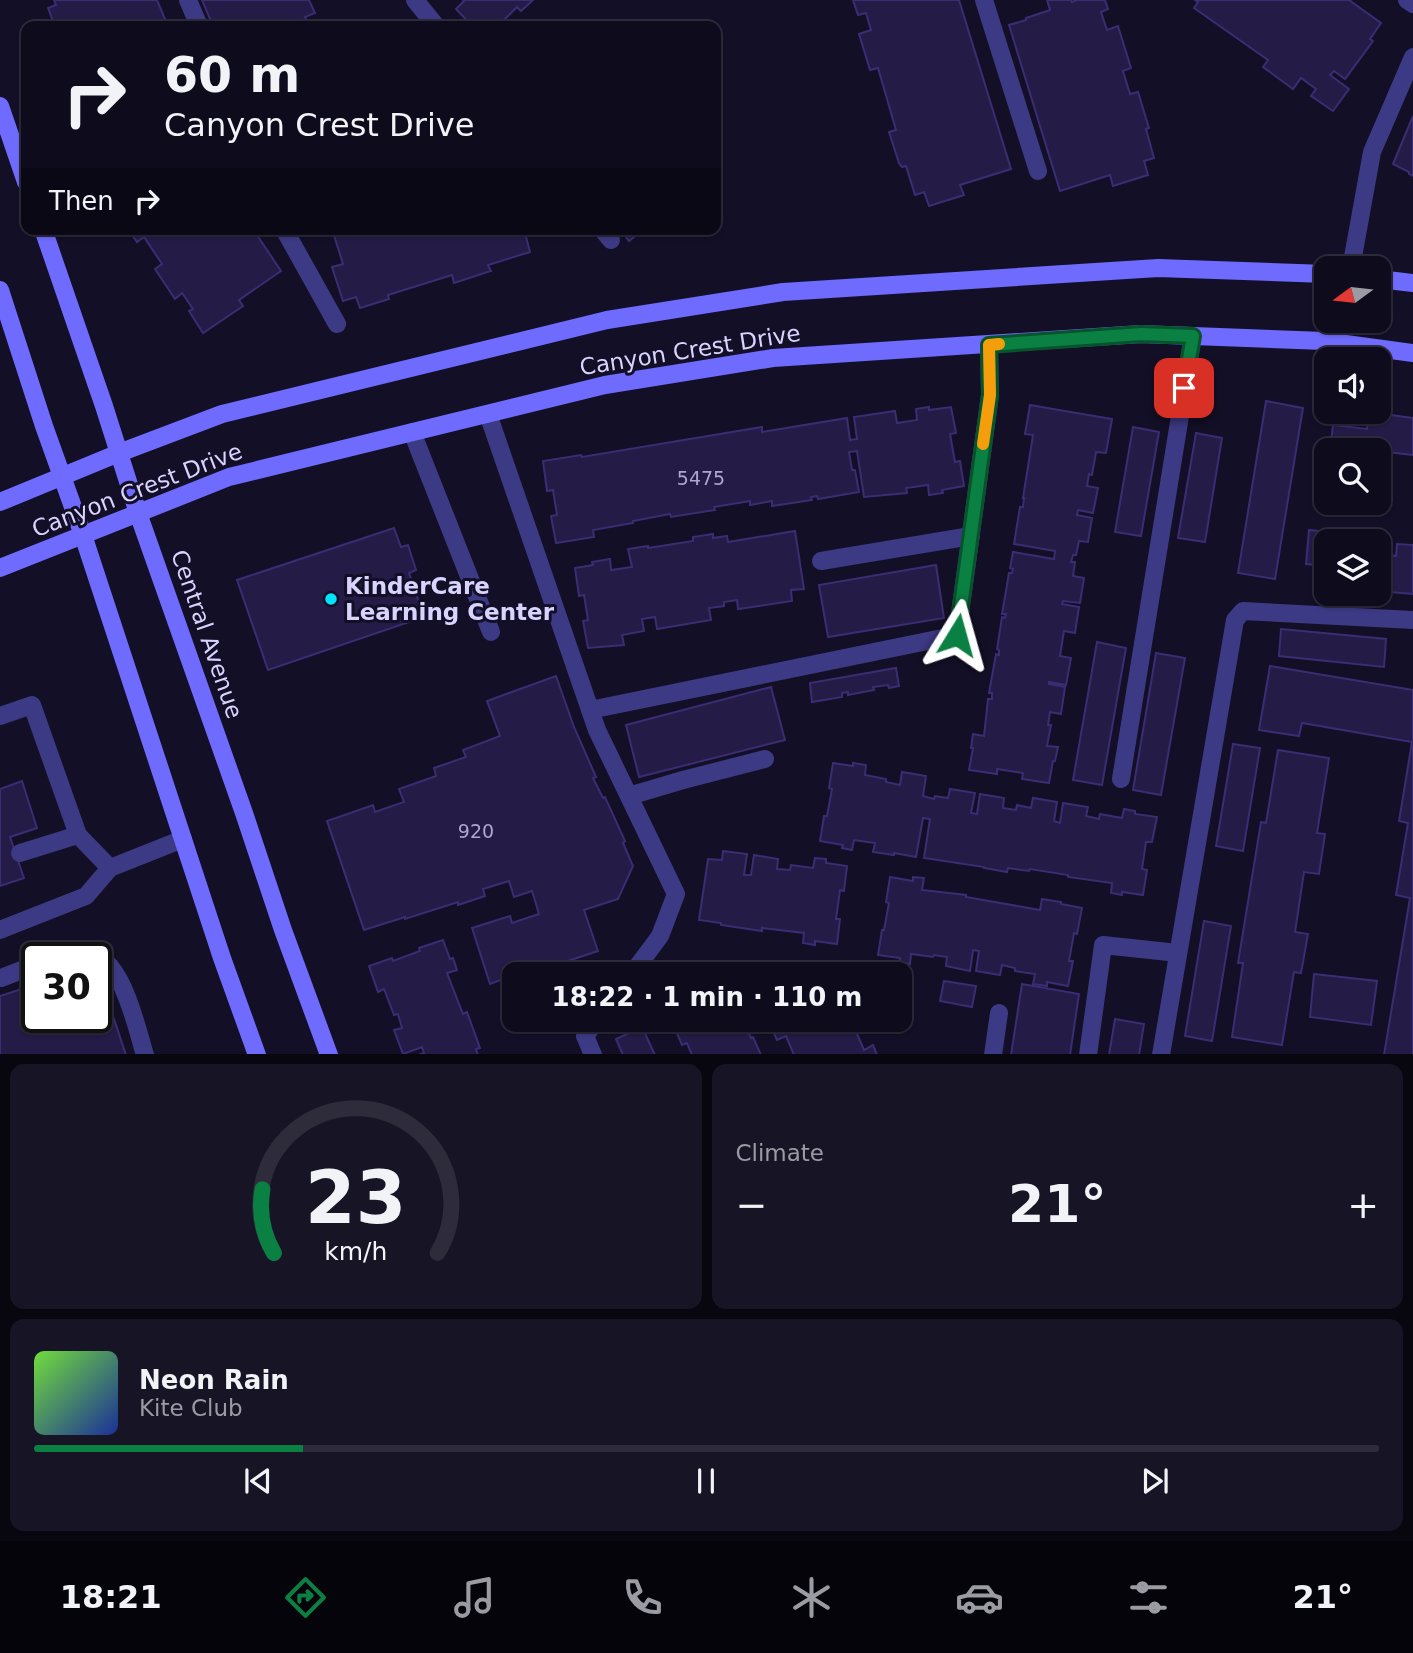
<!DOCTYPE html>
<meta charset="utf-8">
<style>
body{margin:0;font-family:"DejaVu Sans",sans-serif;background:#171425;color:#f1f3f6;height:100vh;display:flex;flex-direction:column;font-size:26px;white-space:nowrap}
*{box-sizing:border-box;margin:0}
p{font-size:23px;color:#9b9ba3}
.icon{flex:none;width:38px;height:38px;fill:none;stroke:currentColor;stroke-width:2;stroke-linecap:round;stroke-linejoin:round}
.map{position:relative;height:1054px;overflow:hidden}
.side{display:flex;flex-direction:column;gap:10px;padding:10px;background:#08060f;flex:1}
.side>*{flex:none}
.hud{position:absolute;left:21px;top:21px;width:700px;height:214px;border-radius:14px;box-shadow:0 2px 5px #0004,0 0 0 2px #2e2b3b;background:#0e0b1c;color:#f1f3f6;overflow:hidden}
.needle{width:46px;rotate:255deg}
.controls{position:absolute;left:1314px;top:256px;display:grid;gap:14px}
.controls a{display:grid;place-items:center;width:77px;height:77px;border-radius:14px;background:#0e0b1c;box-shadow:0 2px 5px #0004,0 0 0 2px #2e2b3b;font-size:35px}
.speed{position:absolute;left:21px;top:942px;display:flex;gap:14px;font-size:35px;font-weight:700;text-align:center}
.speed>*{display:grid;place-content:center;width:91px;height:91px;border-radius:50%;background:#0e0b1c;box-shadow:0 2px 5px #0004,0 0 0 2px #2e2b3b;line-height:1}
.speed .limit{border:4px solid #111;border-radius:10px;background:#fff;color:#111}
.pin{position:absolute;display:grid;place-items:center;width:60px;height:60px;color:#fff;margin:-30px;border-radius:14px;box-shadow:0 4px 10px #0006}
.me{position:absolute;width:77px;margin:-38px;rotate:8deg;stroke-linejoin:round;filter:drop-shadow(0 0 5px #0008)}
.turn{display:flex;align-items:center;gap:24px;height:147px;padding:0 28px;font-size:32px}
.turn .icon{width:91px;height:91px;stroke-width:2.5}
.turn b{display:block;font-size:49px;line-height:60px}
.then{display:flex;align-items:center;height:66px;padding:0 28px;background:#0003;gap:14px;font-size:26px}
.big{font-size:52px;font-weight:700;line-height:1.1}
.side .card{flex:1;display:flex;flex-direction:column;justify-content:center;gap:10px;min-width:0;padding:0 24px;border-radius:14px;background:#171425}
.side .dial{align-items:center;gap:0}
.dial svg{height:182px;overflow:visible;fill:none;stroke:#2e2b3b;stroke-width:7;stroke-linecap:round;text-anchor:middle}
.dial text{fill:#f1f3f6;stroke:none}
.song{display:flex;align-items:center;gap:21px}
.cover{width:84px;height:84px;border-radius:10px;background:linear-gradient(135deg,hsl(100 70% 55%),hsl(230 70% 35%))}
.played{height:7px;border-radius:4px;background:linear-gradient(90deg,#0b8043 20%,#2e2b3b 20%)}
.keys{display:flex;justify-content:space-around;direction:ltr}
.heat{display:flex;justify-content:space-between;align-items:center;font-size:38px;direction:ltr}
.side .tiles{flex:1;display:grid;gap:10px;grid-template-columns:1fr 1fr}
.card:last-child{grid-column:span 2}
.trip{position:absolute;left:502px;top:962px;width:410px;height:70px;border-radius:14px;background:#0e0b1c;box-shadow:0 2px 5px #0004,0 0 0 2px #2e2b3b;font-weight:700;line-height:70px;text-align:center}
.menu{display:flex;height:112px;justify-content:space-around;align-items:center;background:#06040b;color:#9b9ba3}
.menu .icon{width:49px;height:49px}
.menu .active{color:#0b8043}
.menu b{font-size:32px;color:#f1f3f6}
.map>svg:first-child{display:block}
.building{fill:#241b47;stroke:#3b2d73;stroke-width:2}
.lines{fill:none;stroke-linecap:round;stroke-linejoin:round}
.service{stroke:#3d3a85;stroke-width:18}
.minor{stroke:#3d3a85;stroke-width:18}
.secondary{stroke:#6f6bff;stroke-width:18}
.route-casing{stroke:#07532c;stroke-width:18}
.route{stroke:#0b8043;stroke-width:12}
.slow{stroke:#f59e0b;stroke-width:12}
.poi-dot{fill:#00e5ff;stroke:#130f26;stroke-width:2.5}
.labels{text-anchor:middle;stroke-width:6;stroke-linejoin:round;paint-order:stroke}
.number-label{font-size:19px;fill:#aca6d1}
.street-label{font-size:23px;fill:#d9d4ff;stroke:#130f26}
.poi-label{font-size:23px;font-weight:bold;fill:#d9d4ff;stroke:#130f26;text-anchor:start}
</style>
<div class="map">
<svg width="1413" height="1055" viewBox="0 0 1413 1055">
<rect width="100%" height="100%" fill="#130f26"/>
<g class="building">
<polygon points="54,0 157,0 168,26 55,26 48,8 56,5"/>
<polygon points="202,0 309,0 315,13 305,17 309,26 213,26"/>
<polygon points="463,0 533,0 521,11 517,7 498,26 492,26 488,21 483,26 472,26 456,9 464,1"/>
<polygon points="853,0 959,0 1011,169 960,185 964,195 929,206 924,192 915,195 906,166 902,167 899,163 889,132 896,130 878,68 870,70 859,34 871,30 866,13 858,15"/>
<polygon points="1047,0 1071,0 1072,2 1077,0 1105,0 1108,9 1101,12 1107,30 1118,26 1131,68 1123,71 1130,94 1138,92 1149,128 1146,129 1154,158 1144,161 1148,175 1113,186 1110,175 1060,191 1009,25 1026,20 1026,18 1050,10"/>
<polygon points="1195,0 1349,0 1381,23 1370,39 1373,41 1345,79 1334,71 1330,75 1349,89 1333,111 1311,96 1316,89 1301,78 1293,89 1263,67 1268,60 1194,8 1198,2"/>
<polygon points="1413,116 1413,176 1409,174 1409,172 1393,164"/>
<polygon points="128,229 253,229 281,271 239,300 243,306 203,333 189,311 193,309 182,293 175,299 155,269 162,264 144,237 137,242"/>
<polygon points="332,229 524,229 530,252 488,265 491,271 454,283 452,275 388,295 389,299 360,308 356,297 343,301 332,267 343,264"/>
<polygon points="620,229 644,229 629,241"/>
<polygon points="1266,401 1303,408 1275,579 1238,573"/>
<polygon points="1030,405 1112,419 1106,453 1096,452 1092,475 1089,474 1087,486 1098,488 1093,513 1078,510 1077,515 1092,518 1088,542 1079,541 1076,555 1073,555 1071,562 1075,562 1073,576 1084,578 1080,603 1063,601 1062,604 1079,607 1075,633 1064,631 1060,656 1071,658 1066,685 1049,682 1049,684 1065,687 1061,714 1050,712 1048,725 1051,725 1047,746 1058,747 1055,761 1053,761 1049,783 1022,779 1023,773 997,769 997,774 969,770 973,748 971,748 973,734 984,736 988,699 992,699 992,693 989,693 996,654 999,655 999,650 997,649 1002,617 1005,618 1006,614 1002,614 1009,573 1012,573 1013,569 1010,568 1013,552 1054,559 1055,551 1014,544 1020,507 1023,507 1024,498 1023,498 1033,435 1025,434"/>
<polygon points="929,407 929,410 951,407 956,433 950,434 955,462 960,461 964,486 942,490 943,493 929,495 928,485 906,488 907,493 864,497 857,451 849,452 852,470 855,470 859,492 818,499 817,496 811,497 812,500 772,506 772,501 750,505 750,501 714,507 715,510 671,517 670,514 633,521 633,523 593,530 594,537 556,543 551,516 557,515 553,490 547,491 543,461 581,455 582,457 762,427 762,432 847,418 850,440 857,439 854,417 895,411 897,423 917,420 916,409"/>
<polygon points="1369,412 1413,418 1413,455 1379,451 1379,450 1330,450 1333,425 1367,429"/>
<polygon points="1133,427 1159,432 1141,536 1115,532"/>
<polygon points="1196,433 1222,438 1205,542 1178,538"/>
<polygon points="394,528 401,547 408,545 416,570 409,573 424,617 268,670 237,580"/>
<polygon points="1309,530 1352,534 1351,541 1326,541 1326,566 1306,564"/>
<polygon points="795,531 804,589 791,590 792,601 738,609 737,600 724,602 724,606 709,608 711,620 657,629 655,617 642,619 644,631 622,635 624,645 588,648 583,621 588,620 584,595 579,596 575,568 593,565 592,562 610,559 611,570 632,567 628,549 648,546 648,548 693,541 693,537 713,534 713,538 727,536 728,542"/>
<polygon points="1379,541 1383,542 1382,554 1396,556 1397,544 1413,545 1413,594 1379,591"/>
<polygon points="936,565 944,618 828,637 819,585"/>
<polygon points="1281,629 1386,639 1384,667 1279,656"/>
<polygon points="1097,642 1126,648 1102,785 1073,780"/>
<polygon points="1156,653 1185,658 1161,795 1133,790"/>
<polygon points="1270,666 1413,690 1413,1055 1384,1055 1410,898 1396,895 1408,823 1399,821 1412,742 1302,723 1299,736 1259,730"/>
<polygon points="896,668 899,686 889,688 888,685 873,687 874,690 848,695 848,692 842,693 842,697 812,702 810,683"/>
<polygon points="556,676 574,727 596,777 593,778 603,798 605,797 625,841 623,843 633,866 618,899 584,910 598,951 525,975 525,973 514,975 490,984 472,928 510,916 512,923 539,914 532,891 514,897 509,881 483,889 485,896 458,905 458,902 405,919 405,917 364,930 327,821 373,805 375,812 404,802 399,789 436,776 434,768 466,757 463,750 500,736 487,701"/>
<polygon points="771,687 785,740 639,777 626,725"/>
<polygon points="1233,744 1260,748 1243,851 1216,846"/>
<polygon points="1278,750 1329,758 1317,833 1325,834 1319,874 1304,872 1295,932 1308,934 1301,973 1294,972 1282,1045 1232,1037 1243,963 1238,963 1261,822 1266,823"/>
<polygon points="833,763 853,766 853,763 866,765 865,775 886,779 886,782 900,785 902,772 926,776 923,796 934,799 935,796 948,798 950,789 975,793 971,813 977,814 980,794 1004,798 1003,808 1016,810 1017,805 1031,808 1033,798 1057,802 1054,821 1060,823 1063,803 1088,807 1086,816 1099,819 1100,814 1122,818 1124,809 1135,811 1135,814 1157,817 1152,842 1146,842 1142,869 1147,870 1143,895 1122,892 1122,895 1111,893 1112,883 1068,877 1068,875 1030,869 1029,871 1008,868 1007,872 984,868 984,867 924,858 930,819 923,818 916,857 894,853 894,855 873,852 875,843 854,840 852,850 842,848 843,845 820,841 824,816 827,816 832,789 829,788"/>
<polygon points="22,781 37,828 10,837 24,878 0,886 0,789"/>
<polygon points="723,851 747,854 744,875 751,875 754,855 778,859 777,869 790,870 791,865 813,868 815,858 826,859 826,863 847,866 844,891 840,890 836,919 840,919 837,944 815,941 815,945 803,943 804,933 762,928 762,931 721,925 721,923 699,920 708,859 722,860"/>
<polygon points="890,877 913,881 913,877 924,878 922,890 966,895 966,897 1040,910 1042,899 1061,902 1061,904 1082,908 1077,934 1074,933 1069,961 1073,961 1068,986 1047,982 1047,986 1033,984 1035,974 1015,971 1015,968 1002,965 1000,975 976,971 979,951 973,950 970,971 946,966 947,957 934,955 933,957 911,954 910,964 900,962 900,958 878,955 882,930 884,930 889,903 886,902"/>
<polygon points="1204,921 1231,926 1212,1041 1185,1036"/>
<polygon points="443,940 450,959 453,958 457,970 447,973 463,1014 467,1012 480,1048 476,1049 478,1055 418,1055 424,1053 422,1047 403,1054 394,1030 402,1028 398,1014 394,1015 384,989 378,992 369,966 392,958 393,961 420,951 419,948"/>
<polygon points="96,965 126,1055 0,1055 0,996 37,984 37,1017 96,1017"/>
<polygon points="594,966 597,975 570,975"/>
<polygon points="727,966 731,975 706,975"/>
<polygon points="1314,974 1377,981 1371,1025 1310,1017"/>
<polygon points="944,981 976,986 972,1007 940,1001"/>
<polygon points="1022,984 1079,994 1070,1055 1011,1055"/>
<polygon points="1115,1019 1144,1024 1139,1055 1109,1055"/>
<polygon points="660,1020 743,1020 751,1038 753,1037 761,1055 692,1055 687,1043 682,1045 673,1024 664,1028"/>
<polygon points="771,1020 851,1020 864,1050 873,1045 877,1055 794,1055 786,1036 777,1040 772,1029 775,1028"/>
<polygon points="642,1027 655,1055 623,1055 616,1039"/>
</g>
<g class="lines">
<g class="service">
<polyline points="412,432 491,632"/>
<polyline points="821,561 971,536"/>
<polyline points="0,716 32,705 78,835 110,868"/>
<polyline points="629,796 683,780 765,759"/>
<polyline points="20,853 78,835"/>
<polyline points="0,930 86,896 110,868 183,839"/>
<path d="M56,957c6,-2 14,-7 21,-7 44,-3 58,73 68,105"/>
<polyline points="1,978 37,964"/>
<polyline points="993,1055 999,1013"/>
<polyline points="1088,1055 1103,945 1178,953"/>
</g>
<g class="minor">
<polyline points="188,0 199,26"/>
<polyline points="415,0 436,26"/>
<polyline points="984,0 1038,171"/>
<polyline points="1407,0 1413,4"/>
<polyline points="284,229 337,324"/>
<polyline points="602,229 611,240"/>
<polyline points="1351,268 1372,152 1413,57"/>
<polyline points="488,414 597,730 676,894 660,936 631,975"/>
<polyline points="590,710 957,635 990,395 989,345"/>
<polyline points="1121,779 1193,336"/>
<polyline points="593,1055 585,1036 597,1020"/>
<polyline points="1161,1055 1235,620 1243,611 1413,620"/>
</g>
<g class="secondary">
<polyline points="0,106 26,182"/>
<polyline points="43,229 104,406 138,513 244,813 283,930 329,1055"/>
<polyline points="1379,279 1413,283"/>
<polyline points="0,290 44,426 83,535 222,958 257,1055"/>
<polyline points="0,502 119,453 222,414 607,320 783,292 1158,268 1326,274"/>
<polyline points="0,568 229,477 605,385 773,358 1141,334 1324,341 1413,353"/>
</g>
</g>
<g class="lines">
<defs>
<polyline id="route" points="957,635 990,395 989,345 1141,334 1193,336 1184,388"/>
</defs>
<use href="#route" class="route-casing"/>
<use href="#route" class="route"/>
<polyline class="slow" points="983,444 990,395 989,345 999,344"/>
</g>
<circle class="poi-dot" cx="331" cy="599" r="7"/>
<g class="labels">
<g class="number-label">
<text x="701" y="485">5475</text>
<text x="476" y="838">920</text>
</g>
<g class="street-label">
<text transform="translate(690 350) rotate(-9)" y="8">Canyon Crest Drive</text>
<text transform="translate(137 490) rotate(-21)" y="8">Canyon Crest Drive</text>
<text transform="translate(207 634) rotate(71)" y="8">Central Avenue</text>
</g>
<g class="poi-label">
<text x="345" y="594">KinderCare<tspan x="345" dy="26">Learning Center</tspan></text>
</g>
</g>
</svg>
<div class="controls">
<a><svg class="needle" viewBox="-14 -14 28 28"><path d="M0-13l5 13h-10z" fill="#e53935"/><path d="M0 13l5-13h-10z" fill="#9b9ba3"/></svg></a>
<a><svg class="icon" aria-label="sound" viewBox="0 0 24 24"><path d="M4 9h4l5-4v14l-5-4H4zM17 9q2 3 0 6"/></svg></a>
<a><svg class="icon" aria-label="search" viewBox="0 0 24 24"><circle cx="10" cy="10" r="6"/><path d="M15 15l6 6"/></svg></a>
<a><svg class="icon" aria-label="layers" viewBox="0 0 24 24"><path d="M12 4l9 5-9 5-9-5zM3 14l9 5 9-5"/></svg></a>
</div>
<div class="speed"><div class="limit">30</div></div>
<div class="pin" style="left:1184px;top:388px;background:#d93025"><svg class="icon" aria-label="arrive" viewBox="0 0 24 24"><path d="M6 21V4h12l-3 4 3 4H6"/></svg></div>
<svg class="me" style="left:957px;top:635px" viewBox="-20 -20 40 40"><path d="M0-17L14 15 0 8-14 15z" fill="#0b8043" stroke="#fff" stroke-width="4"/></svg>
<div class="trip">18:22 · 1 min · 110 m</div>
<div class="hud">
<div class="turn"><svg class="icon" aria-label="right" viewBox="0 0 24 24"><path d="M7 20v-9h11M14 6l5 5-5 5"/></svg><div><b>60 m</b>Canyon Crest Drive</div></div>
<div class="then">Then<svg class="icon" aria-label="right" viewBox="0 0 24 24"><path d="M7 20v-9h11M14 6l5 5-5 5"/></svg></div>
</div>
</div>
<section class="side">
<div class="tiles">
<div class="card dial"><svg viewBox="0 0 100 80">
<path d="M14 69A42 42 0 1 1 86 69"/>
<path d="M14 69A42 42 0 0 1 9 41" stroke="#0b8043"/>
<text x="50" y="56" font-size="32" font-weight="700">23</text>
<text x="50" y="72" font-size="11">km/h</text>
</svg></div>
<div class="card"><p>Climate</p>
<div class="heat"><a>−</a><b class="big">21°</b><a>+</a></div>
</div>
<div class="card">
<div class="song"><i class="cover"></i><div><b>Neon Rain</b><p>Kite Club</p></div></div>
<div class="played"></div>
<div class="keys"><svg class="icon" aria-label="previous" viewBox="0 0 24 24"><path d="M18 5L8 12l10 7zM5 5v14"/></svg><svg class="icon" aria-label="pause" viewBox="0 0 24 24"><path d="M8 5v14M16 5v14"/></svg><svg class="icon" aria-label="next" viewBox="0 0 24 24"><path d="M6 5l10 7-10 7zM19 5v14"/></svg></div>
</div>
</div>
</section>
<nav class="menu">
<b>18:21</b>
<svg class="icon active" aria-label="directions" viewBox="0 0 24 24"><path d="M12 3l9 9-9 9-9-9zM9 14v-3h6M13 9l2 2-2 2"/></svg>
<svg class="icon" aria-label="music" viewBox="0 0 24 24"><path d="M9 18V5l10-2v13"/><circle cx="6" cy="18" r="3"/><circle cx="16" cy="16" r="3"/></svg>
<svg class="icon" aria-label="phone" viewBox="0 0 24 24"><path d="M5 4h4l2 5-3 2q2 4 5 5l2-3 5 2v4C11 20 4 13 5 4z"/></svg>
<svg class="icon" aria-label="climate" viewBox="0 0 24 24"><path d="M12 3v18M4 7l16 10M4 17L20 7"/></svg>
<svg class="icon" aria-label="car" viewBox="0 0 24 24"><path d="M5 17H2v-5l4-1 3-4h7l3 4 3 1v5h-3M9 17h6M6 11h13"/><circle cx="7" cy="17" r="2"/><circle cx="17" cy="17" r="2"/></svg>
<svg class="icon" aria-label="filters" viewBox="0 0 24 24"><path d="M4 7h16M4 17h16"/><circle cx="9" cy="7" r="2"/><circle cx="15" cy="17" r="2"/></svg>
<b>21°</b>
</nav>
